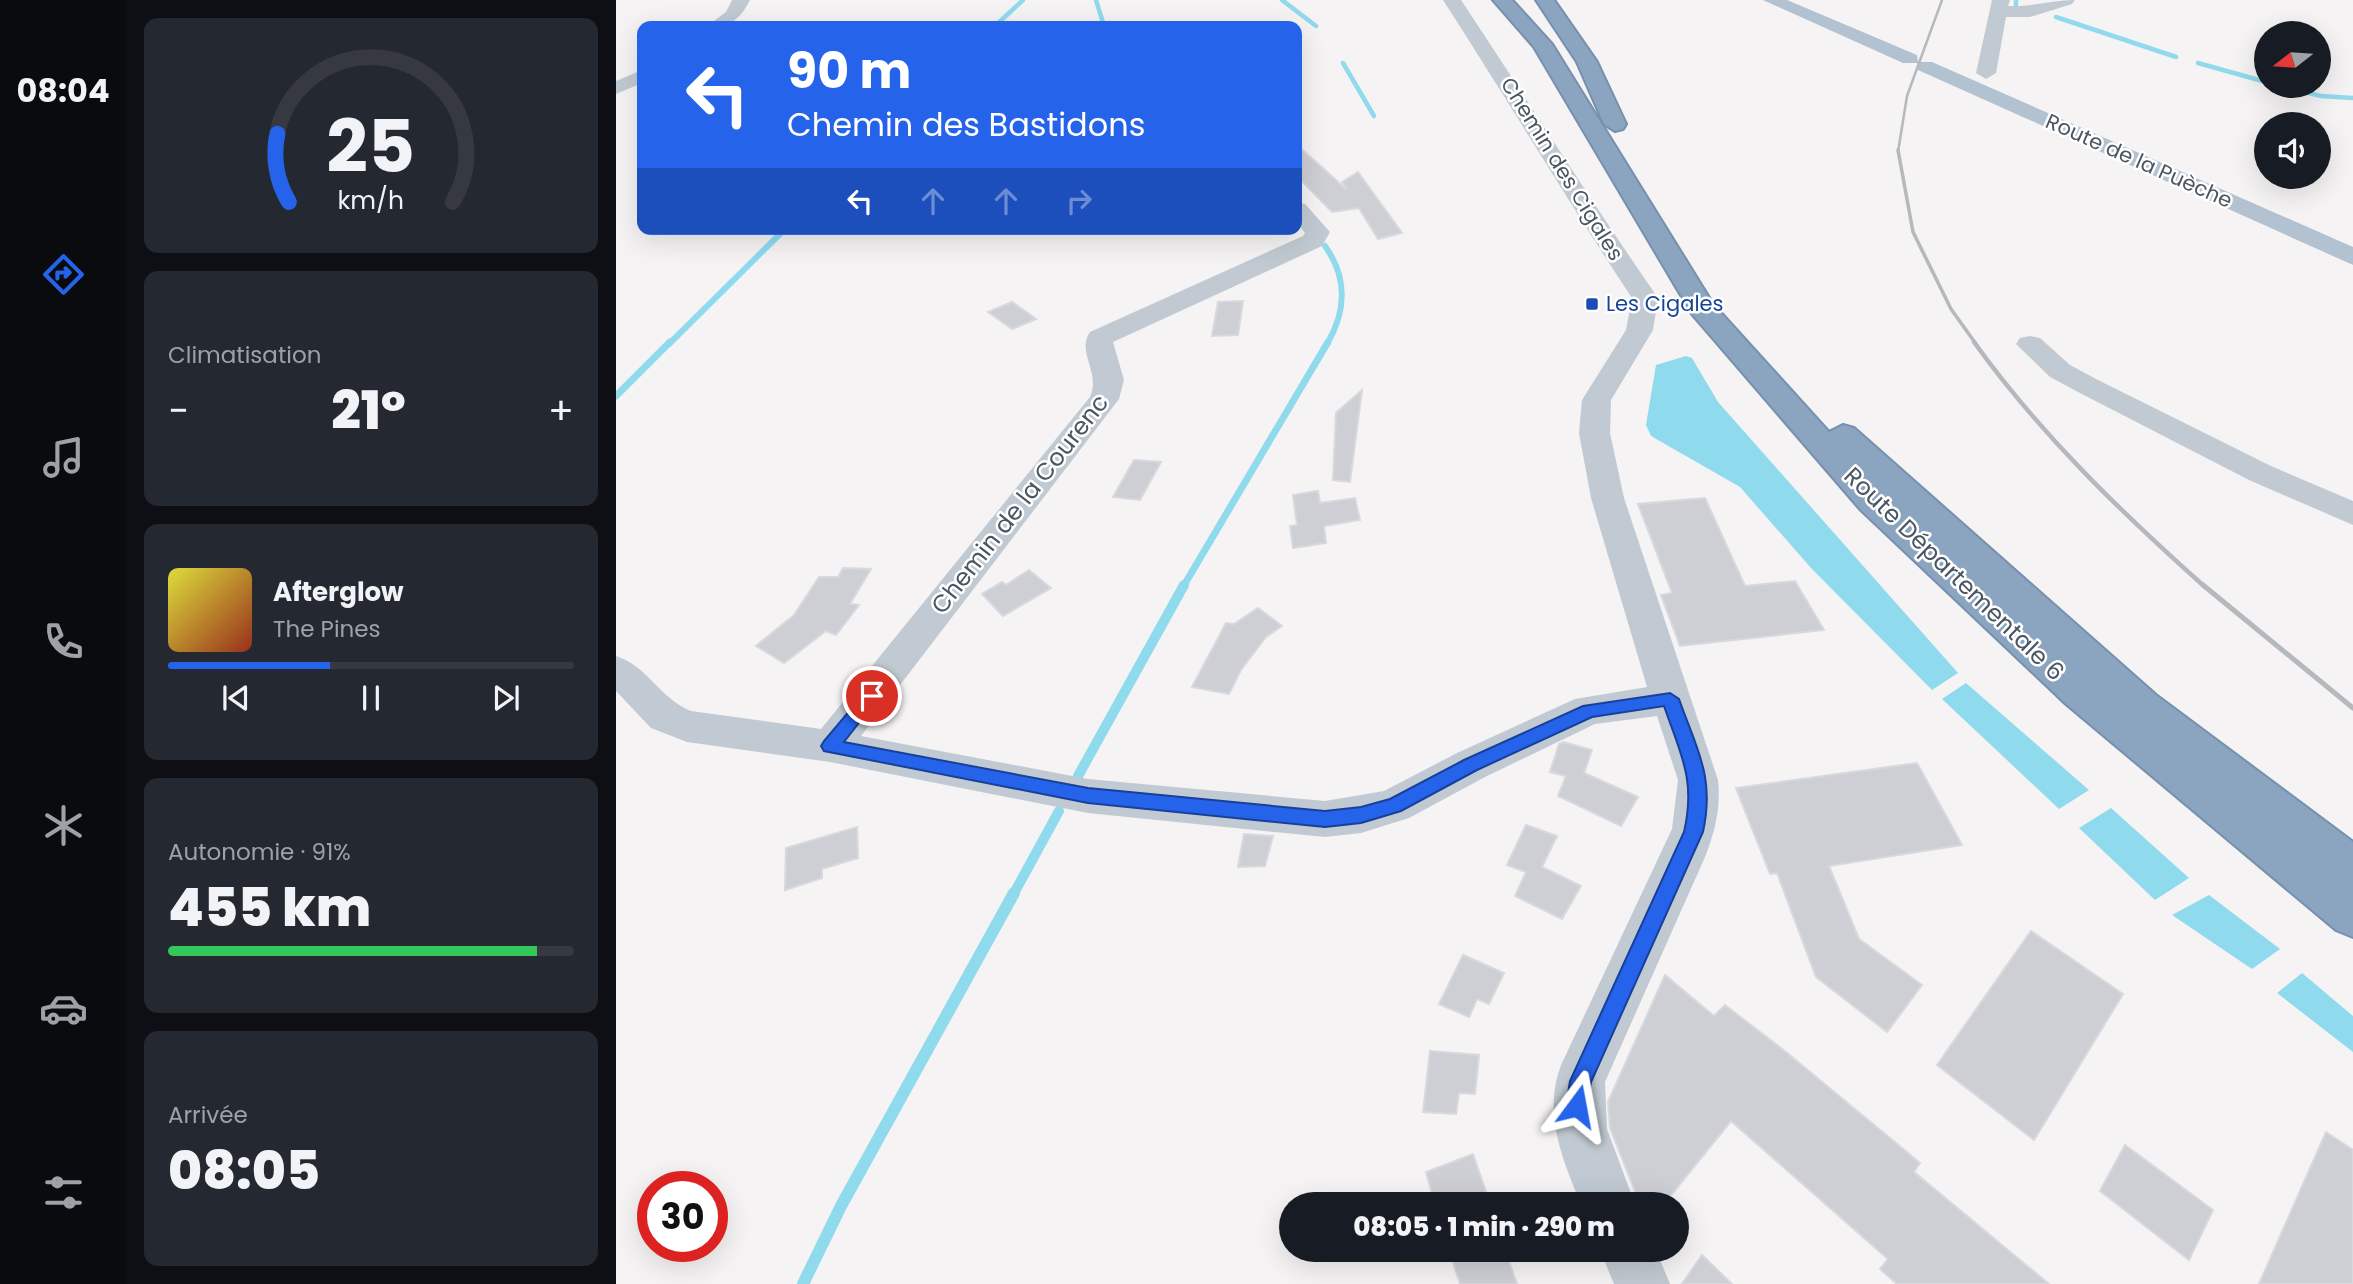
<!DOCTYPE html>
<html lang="fr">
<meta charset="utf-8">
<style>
body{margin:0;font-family:Poppins,sans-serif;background:#242831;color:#f1f3f6;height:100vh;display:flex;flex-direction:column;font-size:26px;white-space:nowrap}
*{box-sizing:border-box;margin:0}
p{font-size:23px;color:#9ea1a6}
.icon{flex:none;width:38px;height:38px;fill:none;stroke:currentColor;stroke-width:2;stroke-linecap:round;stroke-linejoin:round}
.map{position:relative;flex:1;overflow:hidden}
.drawer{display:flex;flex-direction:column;gap:18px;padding:18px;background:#0d0f14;width:490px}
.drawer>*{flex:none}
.hud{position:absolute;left:21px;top:21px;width:665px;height:214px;border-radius:14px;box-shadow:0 7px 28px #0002;background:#2563eb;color:#fff;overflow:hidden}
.needle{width:46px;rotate:253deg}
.tools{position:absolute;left:1638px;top:21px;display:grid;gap:14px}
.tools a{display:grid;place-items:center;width:77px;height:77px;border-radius:50%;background:#171b24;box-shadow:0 7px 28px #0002;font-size:35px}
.speed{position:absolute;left:21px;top:1171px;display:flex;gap:14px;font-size:35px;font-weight:700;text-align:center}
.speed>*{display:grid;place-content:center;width:91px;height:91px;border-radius:50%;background:#171b24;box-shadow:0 7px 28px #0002;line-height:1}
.speed .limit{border:10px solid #d22;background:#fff;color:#111}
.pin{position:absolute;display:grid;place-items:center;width:60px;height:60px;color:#fff;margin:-30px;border:4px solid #fff;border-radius:50%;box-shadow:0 2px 7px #0007}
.me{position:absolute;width:77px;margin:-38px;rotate:13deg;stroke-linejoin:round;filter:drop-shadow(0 0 5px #0008)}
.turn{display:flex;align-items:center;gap:24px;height:147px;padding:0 35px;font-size:32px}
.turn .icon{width:91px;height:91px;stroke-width:2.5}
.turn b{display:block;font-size:49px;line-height:60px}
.lanes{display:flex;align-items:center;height:66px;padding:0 35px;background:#0003;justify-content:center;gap:35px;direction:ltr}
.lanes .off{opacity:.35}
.big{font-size:52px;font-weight:800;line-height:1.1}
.drawer .widget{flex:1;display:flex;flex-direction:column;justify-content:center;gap:10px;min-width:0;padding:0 24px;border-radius:14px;background:#242831}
.drawer .dial{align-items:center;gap:0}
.dial svg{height:182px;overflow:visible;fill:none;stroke:#363941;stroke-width:7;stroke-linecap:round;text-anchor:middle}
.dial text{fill:#f1f3f6;stroke:none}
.song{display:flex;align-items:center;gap:21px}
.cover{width:84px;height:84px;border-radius:10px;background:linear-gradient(135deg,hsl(60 70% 55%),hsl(10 70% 35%))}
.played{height:7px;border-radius:4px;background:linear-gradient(90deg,#2563eb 40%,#363941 40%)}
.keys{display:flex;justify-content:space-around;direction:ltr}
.heat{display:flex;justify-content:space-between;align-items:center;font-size:38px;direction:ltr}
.charge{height:10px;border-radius:5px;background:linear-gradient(90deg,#34c759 91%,#363941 0)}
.trip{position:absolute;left:663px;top:1192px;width:410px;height:70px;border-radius:35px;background:#171b24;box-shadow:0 7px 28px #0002;font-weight:800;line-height:70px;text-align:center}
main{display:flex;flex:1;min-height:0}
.menu{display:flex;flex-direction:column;width:126px;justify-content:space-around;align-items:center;background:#090b0e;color:#9ea1a6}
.menu .icon{width:49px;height:49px}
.menu .selected{color:#2563eb}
.menu b{font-size:32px;color:#f1f3f6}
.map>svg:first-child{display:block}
.water{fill:#90daee}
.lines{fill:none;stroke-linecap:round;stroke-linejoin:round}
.stream-far4{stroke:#90daee;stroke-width:4.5}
.stream-far3{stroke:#90daee;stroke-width:6}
.stream-far2{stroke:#90daee;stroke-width:7}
.stream-far1{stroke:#90daee;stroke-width:10}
.stream{stroke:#90daee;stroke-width:12}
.building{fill:#cdcfd5;stroke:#d7d9de;stroke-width:2}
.highway-casing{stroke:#7690ad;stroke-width:4}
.minor{fill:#c1cad2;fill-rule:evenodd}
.major{fill:#b3c2d1;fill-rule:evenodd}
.highway{fill:#8ba5c1;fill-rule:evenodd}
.rail-far3{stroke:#b5b8bd;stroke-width:2.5}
.rail-far2{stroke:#b5b8bd;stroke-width:3.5}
.rail-far1{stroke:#b5b8bd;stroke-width:4.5}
.rail{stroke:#b5b8bd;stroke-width:5}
.route{fill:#2563eb;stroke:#184099;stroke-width:2}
.transit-dot{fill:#1a4fb4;stroke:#fff;stroke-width:2.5}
.labels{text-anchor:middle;stroke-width:5;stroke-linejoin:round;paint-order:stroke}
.far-street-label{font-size:21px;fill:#4a5661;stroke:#fff}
.far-transit-label{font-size:21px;fill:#164399;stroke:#fff;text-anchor:start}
.street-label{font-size:24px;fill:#4a5661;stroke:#fff}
</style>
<main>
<nav class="menu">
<b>08:04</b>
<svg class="icon selected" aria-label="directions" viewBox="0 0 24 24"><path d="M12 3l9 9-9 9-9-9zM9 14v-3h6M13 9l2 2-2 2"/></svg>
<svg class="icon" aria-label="music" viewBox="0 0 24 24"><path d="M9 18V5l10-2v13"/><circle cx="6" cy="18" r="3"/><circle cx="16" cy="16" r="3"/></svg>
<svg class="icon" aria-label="phone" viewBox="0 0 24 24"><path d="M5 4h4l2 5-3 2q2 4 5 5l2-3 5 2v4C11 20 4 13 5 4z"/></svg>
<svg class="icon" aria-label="climate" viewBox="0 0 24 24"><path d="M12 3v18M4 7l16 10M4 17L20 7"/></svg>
<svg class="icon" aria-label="car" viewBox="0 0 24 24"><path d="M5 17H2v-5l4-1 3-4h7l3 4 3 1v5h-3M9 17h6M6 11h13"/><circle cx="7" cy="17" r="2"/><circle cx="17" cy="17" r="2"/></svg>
<svg class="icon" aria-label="filters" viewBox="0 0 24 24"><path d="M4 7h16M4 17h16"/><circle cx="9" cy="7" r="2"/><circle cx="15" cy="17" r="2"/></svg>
</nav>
<section class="drawer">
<div class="widget dial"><svg viewBox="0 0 100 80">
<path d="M14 69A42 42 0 1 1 86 69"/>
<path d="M14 69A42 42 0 0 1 9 39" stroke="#2563eb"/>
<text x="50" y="56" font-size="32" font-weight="700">25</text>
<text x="50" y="72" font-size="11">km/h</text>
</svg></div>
<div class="widget"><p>Climatisation</p>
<div class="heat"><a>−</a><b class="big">21°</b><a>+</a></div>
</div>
<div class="widget">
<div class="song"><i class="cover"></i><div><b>Afterglow</b><p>The Pines</p></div></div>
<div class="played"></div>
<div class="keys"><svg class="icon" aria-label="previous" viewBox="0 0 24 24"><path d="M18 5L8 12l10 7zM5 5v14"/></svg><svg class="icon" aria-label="pause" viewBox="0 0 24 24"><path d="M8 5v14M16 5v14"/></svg><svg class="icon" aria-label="next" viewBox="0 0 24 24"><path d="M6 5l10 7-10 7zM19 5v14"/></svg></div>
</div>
<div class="widget"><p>Autonomie · 91%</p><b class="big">455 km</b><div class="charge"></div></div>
<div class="widget"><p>Arrivée</p><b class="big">08:05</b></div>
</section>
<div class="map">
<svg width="1737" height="1284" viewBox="0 0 1737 1284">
<rect width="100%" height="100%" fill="#f5f3f3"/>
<g class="water">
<polygon points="1070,356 1076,358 1102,402 1342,673 1316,690 1195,568 1124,487 1035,436 1030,425 1040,365"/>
<polygon points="1350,683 1473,790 1443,809 1326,699"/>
<polygon points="1495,808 1573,878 1539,900 1463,828"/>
<polygon points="1593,895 1664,949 1636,969 1556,915"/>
<polygon points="1686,973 1737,1016 1737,1052 1661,993"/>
</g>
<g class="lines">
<g class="stream-far4">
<polyline points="480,0 488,26"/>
<polyline points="666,0 700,26"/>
<polyline points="1400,0 1400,5"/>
<polyline points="1440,17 1560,57"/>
<polyline points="379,26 407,0"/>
<polyline points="727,63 758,116"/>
<polyline points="1582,63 1650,82"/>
<polyline points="1664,86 1705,96 1737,98"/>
</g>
<g class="stream-far3">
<path d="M709,246c23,32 21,66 2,98"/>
<polyline points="53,344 169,229"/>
</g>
<g class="stream-far2">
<polyline points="0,396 54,342"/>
<polyline points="567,587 712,342"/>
</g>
<g class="stream-far1">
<polyline points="462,776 568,585"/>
<polyline points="397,895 443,811"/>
</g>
<polyline class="stream" points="187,1284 225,1206 398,893"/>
</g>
<g class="building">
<polygon points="681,145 730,189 726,182 742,172 786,233 762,239 743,208 716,212 681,176"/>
<polygon points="627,301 622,335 596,336 602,302"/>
<polygon points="396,302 420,319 396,329 372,312"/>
<polygon points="746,390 734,482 717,480 720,413"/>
<polygon points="518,460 545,462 524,500 497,497"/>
<polygon points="702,491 704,503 739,498 744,520 708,526 710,543 677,548 674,526 681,525 677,495"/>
<polygon points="1089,498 1129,586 1179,581 1208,630 1064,646 1045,595 1056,593 1022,504"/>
<polygon points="227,568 255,569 234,604 243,605 220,635 210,631 168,663 140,646 178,615 203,577 222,577"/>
<polygon points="413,570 435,588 387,616 366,594 386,582 390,585"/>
<polygon points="642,608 666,626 650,637 625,670 613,694 576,687 610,623 618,624"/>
<polygon points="947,742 976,750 968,773 1022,797 1005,826 942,796 950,776 934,772 943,744"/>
<polygon points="1301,763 1346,845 1213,866 1243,939 1306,985 1271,1032 1200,977 1161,873 1154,874 1120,788"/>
<polygon points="910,825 941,836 926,867 965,886 946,919 899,896 910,872 891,865"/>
<polygon points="241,827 242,858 206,869 206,878 169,890 170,848"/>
<polygon points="628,834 657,836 649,866 622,867"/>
<polygon points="1415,931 1507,994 1418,1140 1321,1065"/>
<polygon points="847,955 888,973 873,1004 861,999 853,1017 823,1004"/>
<polygon points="1049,975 1098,1016 1109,1005 1170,1052 1304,1163 1298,1172 1433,1284 1281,1284 1264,1269 1272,1259 1115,1121 1048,1204 1024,1204 994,1128 992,1102"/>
<polygon points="814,1051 863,1055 859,1094 843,1093 840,1114 807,1112"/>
<polygon points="1710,1132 1737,1150 1737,1284 1643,1284"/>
<polygon points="1509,1145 1597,1210 1573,1260 1484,1191"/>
<polygon points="857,1154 871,1195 849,1204 819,1204 810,1172"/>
<polygon points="833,1250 889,1250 901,1284 844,1284"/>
<polygon points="1086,1255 1116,1284 1066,1284"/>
</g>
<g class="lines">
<defs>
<g id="highway">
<polygon points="877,0 896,0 936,44 1097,304 1213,432 1227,425 1238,428 1540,695 1737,842 1737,937 1720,930 1450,704 1244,509 1076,314 918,47"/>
<polygon points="920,0 938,0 981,62 1010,124 1007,129 999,131 988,124 961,62"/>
</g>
</defs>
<use href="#highway" class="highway-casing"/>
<g class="minor">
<path d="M116,0h18c-11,21 -19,26 -43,26l19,-14z"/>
<path d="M827,0h18c66,99 129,200 197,298l-5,32 -42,70 -1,33 14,65 94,282c3,27 -3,52 -13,77l-100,225 2,47 28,75h-54c-19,-45 -39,-93 -19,-141l110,-234 6,-49 -21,-64 -62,8 -110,53 -76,41 -48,15 -36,4 -237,-24 -258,-51 -143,-20 -36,-14 -35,-37v-35c32,10 44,43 75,55l130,18 269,-332c11,-25 -14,-45 0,-65l213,-96 2,-3 -8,-10v-21l8,2 25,28 -8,14 -209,96 11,38 -5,19 -258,337 227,43 237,22 59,-10 73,-38 118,-54 72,-12 -56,-189 -12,-65 3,-33 44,-70 6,-32c-65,-98 -125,-199 -189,-298z"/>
<path d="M1376,0h18l-2,6c23,1 44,-6 67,-6l-3,4 -42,13h-24l-10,56 -10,6 -10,-6z"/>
<polygon points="26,70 26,83 0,94 0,81"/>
<polygon points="1414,336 1424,338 1454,365 1482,380 1655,466 1737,501 1737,525 1633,480 1462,392 1434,377 1400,344 1404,338"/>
<polygon points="984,1250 1040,1250 1054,1284 998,1284"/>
</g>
<polygon class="major" points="1147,0 1171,0 1301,55 1302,62 1316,62 1737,247 1737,265 1302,70 1301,63 1287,63"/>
<use href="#highway" class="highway"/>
<polyline class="rail-far3" points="1282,152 1291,96 1326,0"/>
<polyline class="rail-far2" points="1282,150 1297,232 1335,309 1360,344"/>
<path class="rail-far1" d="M1358,342c66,92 147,170 231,245"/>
<polyline class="rail" points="1587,585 1737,708"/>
</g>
<path class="route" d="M256,689l8,7 -36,46 244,46 237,23 36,-4 29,-8 74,-39 119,-54 87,-13 9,6c18,51 36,78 24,133l-112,250 -6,32 -8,3 -8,-3 -3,-8 4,-25 114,-249c12,-52 -3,-77 -20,-126l-72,11 -115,53 -76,41 -40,12 -36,4 -237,-24 -264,-52 -3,-5 3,-5 42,-50z"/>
<rect class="transit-dot" x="969" y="297" width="14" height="14" rx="3.5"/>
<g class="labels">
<g class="far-street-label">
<text transform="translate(1523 161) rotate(24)" y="7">Route de la Puèche</text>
<text transform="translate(946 169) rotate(58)" y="7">Chemin des Cigales</text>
</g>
<g class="far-transit-label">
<text x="990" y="311">Les Cigales</text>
</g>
<g class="street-label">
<text transform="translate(404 504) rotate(-52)" y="8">Chemin de la Courenc</text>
<text transform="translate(1338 574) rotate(44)" y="8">Route Départementale 6</text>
</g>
</g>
</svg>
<div class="tools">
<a><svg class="needle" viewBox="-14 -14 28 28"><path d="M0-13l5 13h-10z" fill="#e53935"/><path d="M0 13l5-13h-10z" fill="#9ea1a6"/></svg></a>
<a><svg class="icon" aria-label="sound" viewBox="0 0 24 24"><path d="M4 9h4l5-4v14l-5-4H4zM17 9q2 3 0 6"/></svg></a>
</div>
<div class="speed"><div class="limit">30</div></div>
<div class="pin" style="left:256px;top:696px;background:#d93025"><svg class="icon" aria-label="arrive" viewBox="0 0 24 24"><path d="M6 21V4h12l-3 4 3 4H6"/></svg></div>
<svg class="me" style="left:961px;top:1106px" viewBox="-20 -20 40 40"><path d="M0-17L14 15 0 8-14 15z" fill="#2563eb" stroke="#fff" stroke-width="4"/></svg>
<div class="trip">08:05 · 1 min · 290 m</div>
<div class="hud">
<div class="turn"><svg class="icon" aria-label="left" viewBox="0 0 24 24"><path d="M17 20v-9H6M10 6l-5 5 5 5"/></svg><div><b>90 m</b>Chemin des Bastidons</div></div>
<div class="lanes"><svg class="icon" aria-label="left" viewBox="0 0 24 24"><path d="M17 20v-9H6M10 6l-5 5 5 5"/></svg><svg class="icon off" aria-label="ahead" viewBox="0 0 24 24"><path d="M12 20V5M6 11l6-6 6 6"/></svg><svg class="icon off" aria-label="ahead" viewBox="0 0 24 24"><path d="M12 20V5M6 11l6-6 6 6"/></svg><svg class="icon off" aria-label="right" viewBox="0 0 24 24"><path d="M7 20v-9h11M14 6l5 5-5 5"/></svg></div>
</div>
</div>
</main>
